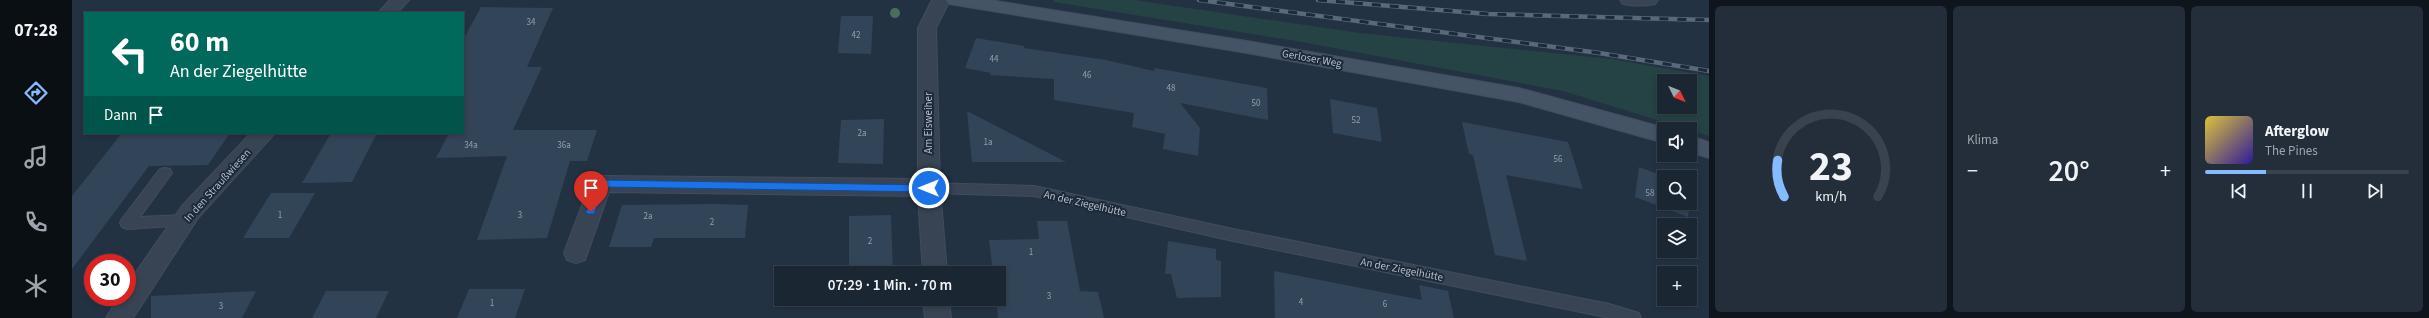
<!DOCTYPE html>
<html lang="de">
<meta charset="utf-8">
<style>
body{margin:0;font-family:"Source Sans 3",sans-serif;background:#232e3a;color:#f1f3f6;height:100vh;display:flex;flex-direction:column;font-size:15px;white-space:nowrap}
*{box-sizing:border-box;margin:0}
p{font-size:13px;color:#9fa5ac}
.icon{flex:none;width:22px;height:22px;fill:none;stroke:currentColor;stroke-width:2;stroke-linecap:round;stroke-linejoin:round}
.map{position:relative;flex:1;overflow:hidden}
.details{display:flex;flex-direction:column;gap:6px;padding:6px;background:#0e151c;width:720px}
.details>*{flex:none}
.top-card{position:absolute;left:12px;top:12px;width:380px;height:122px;border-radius:0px;box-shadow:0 2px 6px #0003,0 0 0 1px #38434d;background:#00695c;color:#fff;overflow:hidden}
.needle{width:26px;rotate:133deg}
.buttons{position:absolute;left:1585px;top:74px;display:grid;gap:8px}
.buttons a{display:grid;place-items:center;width:40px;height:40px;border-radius:0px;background:#1a2632;box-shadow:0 2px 6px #0003,0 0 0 1px #38434d;font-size:20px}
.speed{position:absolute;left:12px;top:254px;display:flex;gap:8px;font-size:20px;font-weight:700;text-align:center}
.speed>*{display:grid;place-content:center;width:52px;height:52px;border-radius:50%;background:#1a2632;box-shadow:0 2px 6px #0003,0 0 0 1px #38434d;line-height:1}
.speed .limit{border:6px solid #d22;background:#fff;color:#111}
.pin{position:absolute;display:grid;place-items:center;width:34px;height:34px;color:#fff;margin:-41px -17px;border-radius:50% 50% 50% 0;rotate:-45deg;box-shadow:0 0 4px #0007}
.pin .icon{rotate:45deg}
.me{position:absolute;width:44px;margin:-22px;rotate:270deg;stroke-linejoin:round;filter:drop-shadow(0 0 3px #0008)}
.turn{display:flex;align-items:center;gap:14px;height:84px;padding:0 20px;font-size:18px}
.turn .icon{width:52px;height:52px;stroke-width:2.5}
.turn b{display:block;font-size:28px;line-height:34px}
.then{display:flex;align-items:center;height:38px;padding:0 20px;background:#0003;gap:8px;font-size:15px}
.big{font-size:30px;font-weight:600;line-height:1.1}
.details .widget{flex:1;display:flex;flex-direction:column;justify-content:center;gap:6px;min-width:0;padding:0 14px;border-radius:6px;background:#232e3a}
.details .dial{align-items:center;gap:0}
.dial svg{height:104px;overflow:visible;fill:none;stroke:#38434d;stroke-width:7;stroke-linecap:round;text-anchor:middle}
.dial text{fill:#f1f3f6;stroke:none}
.song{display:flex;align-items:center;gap:12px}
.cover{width:48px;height:48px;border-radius:6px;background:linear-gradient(135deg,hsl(50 70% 55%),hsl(250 70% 35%))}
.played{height:4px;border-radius:2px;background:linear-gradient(90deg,#87bbff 30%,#38434d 30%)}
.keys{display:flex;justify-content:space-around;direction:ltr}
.heat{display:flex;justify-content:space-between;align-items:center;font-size:22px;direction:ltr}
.details .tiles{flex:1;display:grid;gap:6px;grid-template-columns:repeat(3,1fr)}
.trip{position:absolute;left:702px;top:266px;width:232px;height:40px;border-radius:0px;background:#1a2632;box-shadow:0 2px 6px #0003,0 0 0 1px #38434d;font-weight:600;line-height:40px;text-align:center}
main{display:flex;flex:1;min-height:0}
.dock{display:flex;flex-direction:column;width:72px;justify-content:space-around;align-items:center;background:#0a0f14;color:#9fa5ac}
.dock .icon{width:28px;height:28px}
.dock .current{color:#87bbff}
.dock b{font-size:18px;color:#f1f3f6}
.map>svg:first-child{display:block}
.green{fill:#254244;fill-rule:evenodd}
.building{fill:#324458}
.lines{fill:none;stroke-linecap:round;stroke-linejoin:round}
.lane-casing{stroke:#414d5c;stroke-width:2}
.street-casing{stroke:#414d5c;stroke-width:2}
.secondary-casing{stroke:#414d5c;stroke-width:2}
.lane{fill:#384453;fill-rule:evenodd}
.street{fill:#384453;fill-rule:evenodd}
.secondary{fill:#455366;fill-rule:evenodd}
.rail-casing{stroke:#59687a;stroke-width:4.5}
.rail{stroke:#1c2938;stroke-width:3;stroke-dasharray:9;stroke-linecap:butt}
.tree{fill:#4a6e5d}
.route{fill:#1a73e8;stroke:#114b97}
.labels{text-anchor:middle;stroke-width:4;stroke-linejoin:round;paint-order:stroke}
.number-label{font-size:9px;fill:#939fae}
.street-label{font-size:11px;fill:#b5bfcd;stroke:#1c2938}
</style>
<main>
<nav class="dock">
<b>07:28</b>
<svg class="icon current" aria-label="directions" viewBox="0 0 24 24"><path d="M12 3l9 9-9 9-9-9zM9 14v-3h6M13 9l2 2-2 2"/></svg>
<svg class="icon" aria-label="music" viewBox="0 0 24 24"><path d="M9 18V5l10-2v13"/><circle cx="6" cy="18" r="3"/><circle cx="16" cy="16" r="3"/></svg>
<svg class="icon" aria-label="phone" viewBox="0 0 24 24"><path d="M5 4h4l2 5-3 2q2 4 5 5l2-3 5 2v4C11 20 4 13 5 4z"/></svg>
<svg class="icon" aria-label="climate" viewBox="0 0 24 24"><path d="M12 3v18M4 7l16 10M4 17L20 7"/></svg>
</nav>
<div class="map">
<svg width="1637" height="318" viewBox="0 0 1637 318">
<rect width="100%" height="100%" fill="#233243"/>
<path class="green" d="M982,0h80l226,33 251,26 98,17v60l-146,-45 -261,-49 -248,-40zM1592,81h26v26h-26z"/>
<g class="building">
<polygon points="409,7 481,8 455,67 470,67 441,130 525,130 515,161 498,161 475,238 405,240 435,156 364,158 377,133 391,133 391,40"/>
<polygon points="769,16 801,16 799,54 766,53"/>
<polygon points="904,38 952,46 952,48 1034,60 1082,71 1083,68 1195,88 1196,120 1108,103 1128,128 1126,156 1091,149 1093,134 1060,127 1062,113 982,100 982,79 918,75 919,73 893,68"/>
<polygon points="1258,99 1305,108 1310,142 1261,133"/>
<polygon points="895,111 994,162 900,162"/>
<polygon points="812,119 811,164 766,163 769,120"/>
<polygon points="1390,122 1496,142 1511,189 1434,175 1455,261 1423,255 1401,155 1397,154"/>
<polygon points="50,133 158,133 136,165 77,166 0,269 0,196"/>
<polygon points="259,133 305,133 280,182 230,183"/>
<polygon points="1567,167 1594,177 1592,177 1592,203 1618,203 1616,217 1563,197"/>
<polygon points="199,193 243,193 217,238 171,238"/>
<polygon points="645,204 676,205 673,238 582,238 579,247 537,247 550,205"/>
<polygon points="819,215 821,273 777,273 777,216"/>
<polygon points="965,221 995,221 1008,291 1026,292 1032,318 926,318 924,299 927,299 927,273 921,273 917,240 967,239"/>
<polygon points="1096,241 1144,249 1144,260 1149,261 1149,297 1105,298 1099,274 1093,274"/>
<polygon points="1202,271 1350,300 1347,285 1376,291 1382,318 1203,318"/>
<polygon points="397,289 453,289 443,318 385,318"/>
<polygon points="184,291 170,318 79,318 79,296"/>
<polygon points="254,291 317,291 304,318 240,318"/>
</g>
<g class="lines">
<defs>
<g id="lane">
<polygon points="93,168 98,169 100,173 68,217 112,215 117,217 119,221 117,225 55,229 50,227 48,223 50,219 88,169"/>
<polygon points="857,183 962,186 1161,229 1537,304 1567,313 1569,318 1538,318 1161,241 962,196 857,193 852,192 850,188 852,184"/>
</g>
<g id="street">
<polygon points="318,0 337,0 325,13 306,13"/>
<polygon points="860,0 878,0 864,28 868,188 875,273 851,273 846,196 537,192 513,260 504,263 495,260 492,253 518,184 521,178 529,176 846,179 846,28"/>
<path d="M1548,0h38l-3,4c-10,2 -22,2 -32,0z"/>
<polygon points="179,133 203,133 126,218 61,318 34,318 47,297 55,297 55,285 110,206"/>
<polygon points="851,299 877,299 879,318 853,318"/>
</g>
<g id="secondary">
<polygon points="874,0 918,0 1175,41 1447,88 1597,129 1592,129 1592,143 1447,102 1175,53 883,5 877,4"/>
<polygon points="1618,136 1637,142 1637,158 1618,152"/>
</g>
</defs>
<use href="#lane" class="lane-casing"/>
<use href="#street" class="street-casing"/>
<use href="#secondary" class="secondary-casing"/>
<use href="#lane" class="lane"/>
<use href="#street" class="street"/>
<use href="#secondary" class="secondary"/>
<defs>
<g id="rail">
<polyline points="1127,0 1527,53 1637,71"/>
<polyline points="1246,0 1416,14 1637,20"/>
</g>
</defs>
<use href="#rail" class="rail-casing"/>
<use href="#rail" class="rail"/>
</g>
<circle class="tree" cx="823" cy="13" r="5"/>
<polygon class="route" points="529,180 857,185 861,188 857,192 533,187 522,214 516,214 514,212 525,184"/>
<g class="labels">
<g class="number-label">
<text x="459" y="25">34</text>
<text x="784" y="38">42</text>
<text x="922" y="62">44</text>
<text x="1015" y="78">46</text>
<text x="1099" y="91">48</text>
<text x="1184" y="106">50</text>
<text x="1284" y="123">52</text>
<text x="790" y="136">2a</text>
<text x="916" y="145">1a</text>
<text x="399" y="148">34a</text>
<text x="492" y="148">36a</text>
<text x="1486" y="162">56</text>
<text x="1578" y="196">58</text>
<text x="208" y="218">1</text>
<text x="448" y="218">3</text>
<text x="576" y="219">2a</text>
<text x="640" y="225">2</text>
<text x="798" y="244">2</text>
<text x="959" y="255">1</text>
<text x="977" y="299">3</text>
<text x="1229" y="305">4</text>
<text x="420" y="306">1</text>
<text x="1313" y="307">6</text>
<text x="149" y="309">3</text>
</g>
<g class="street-label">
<text transform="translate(1240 58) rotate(10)" y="4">Gerloser Weg</text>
<text transform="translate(856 123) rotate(-90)" y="4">Am Eisweiher</text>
<text transform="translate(145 185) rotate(-48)" y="4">In den Straußwiesen</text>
<text transform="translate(1013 203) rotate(13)" y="4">An der Ziegelhütte</text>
<text transform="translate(1330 269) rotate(11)" y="4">An der Ziegelhütte</text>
</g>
</g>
</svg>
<div class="buttons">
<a><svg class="needle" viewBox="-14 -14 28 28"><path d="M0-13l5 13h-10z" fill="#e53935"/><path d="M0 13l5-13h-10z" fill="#9fa5ac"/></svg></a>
<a><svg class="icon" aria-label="sound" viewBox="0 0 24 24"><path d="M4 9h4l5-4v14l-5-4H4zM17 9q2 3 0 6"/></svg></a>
<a><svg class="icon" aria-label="search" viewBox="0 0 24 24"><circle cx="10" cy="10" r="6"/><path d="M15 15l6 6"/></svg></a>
<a><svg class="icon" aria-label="layers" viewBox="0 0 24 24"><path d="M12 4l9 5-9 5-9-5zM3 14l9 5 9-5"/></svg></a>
<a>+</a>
</div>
<div class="speed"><div class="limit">30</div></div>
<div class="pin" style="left:519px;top:212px;background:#d93025"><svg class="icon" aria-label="arrive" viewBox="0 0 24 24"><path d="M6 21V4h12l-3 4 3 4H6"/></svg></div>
<svg class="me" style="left:857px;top:188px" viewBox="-20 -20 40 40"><circle r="17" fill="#1a73e8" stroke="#fff" stroke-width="3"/><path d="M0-11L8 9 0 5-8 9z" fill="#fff"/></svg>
<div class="trip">07:29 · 1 Min. · 70 m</div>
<div class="top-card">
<div class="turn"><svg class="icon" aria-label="left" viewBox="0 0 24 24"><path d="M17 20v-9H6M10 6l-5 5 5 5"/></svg><div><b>60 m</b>An der Ziegelhütte</div></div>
<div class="then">Dann<svg class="icon" aria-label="arrive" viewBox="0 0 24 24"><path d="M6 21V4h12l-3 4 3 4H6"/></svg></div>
</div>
</div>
<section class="details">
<div class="tiles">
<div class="widget dial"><svg viewBox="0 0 100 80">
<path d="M14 69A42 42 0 1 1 86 69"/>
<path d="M14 69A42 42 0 0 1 9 41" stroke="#87bbff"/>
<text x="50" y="56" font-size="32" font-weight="700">23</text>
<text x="50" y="72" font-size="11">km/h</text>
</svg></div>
<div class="widget"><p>Klima</p>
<div class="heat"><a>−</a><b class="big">20°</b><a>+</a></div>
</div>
<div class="widget">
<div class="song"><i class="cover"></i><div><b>Afterglow</b><p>The Pines</p></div></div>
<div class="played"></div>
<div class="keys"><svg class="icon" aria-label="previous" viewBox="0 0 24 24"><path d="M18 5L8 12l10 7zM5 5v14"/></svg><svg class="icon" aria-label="pause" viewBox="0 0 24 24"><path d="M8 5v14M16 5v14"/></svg><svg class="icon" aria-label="next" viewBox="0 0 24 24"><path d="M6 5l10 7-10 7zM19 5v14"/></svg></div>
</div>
</div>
</section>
</main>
